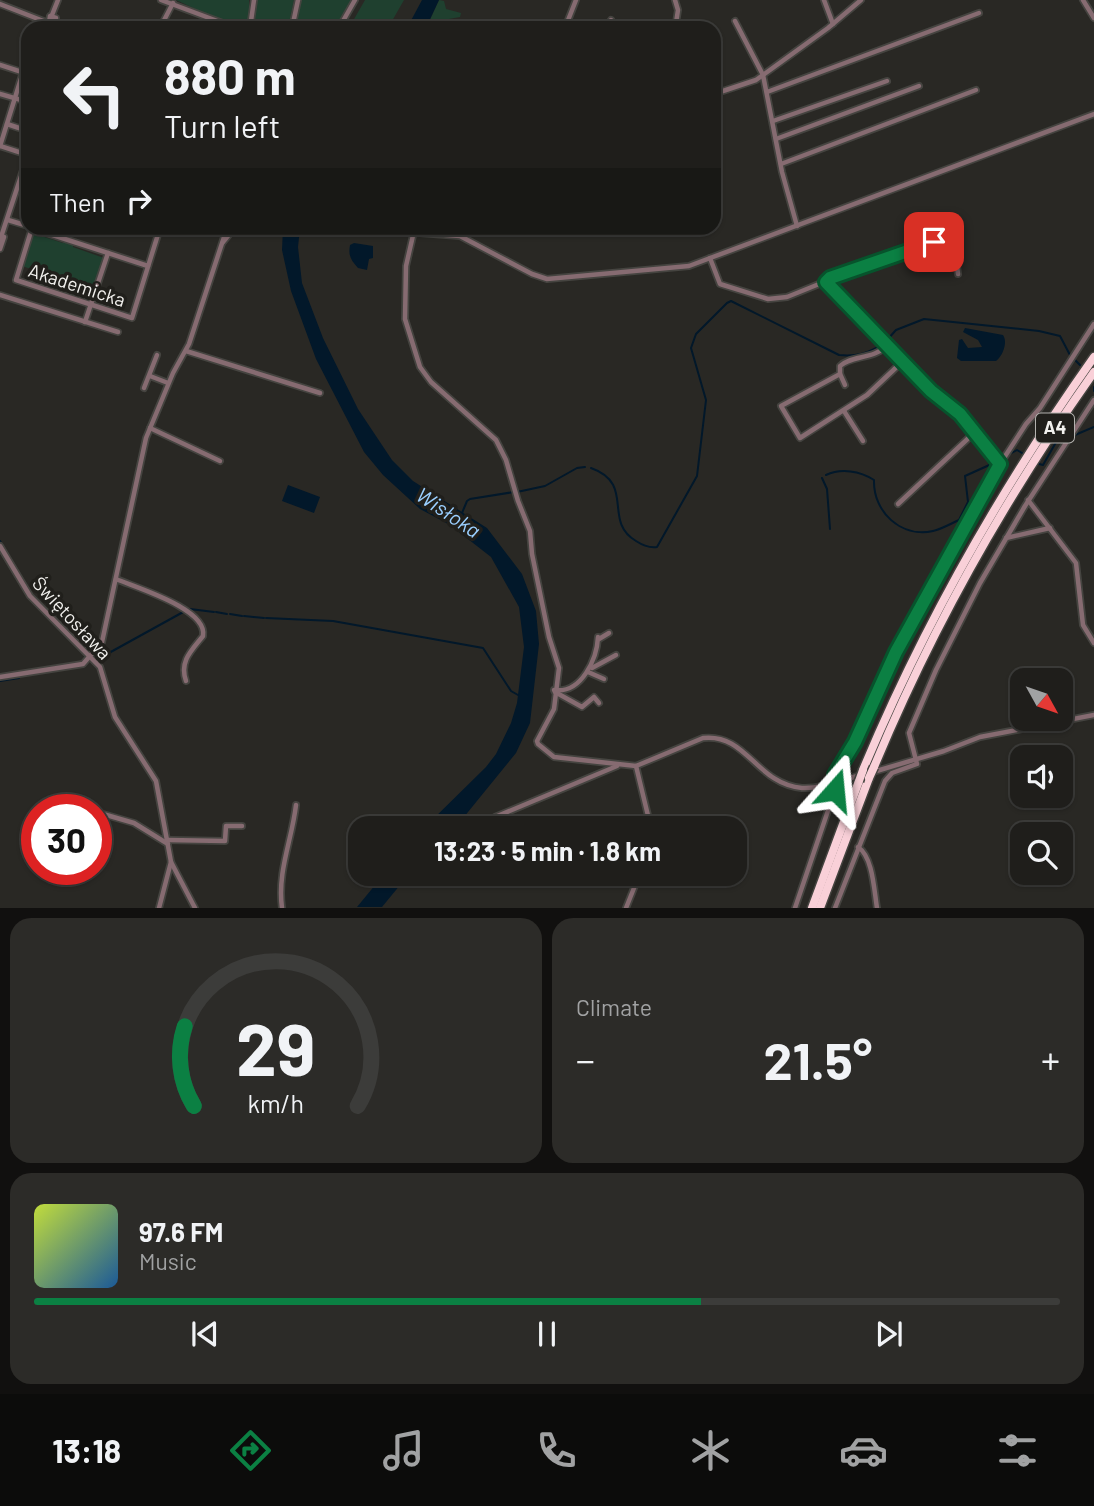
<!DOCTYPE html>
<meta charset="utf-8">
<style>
body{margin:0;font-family:Barlow,sans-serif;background:#2c2b28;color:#f1f3f6;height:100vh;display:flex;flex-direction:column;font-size:26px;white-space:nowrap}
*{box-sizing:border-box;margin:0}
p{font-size:23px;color:#a1a2a3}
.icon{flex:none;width:38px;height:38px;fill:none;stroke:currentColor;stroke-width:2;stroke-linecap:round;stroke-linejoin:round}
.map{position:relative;height:908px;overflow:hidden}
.details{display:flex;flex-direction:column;gap:10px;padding:10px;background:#11100f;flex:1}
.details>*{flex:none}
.top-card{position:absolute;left:21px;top:21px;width:700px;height:214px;border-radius:21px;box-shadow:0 2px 5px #0004,0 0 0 2px #3c3c3a;background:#1f1e1b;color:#f1f3f6;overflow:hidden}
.needle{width:46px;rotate:130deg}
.fabs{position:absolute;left:1010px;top:668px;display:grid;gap:14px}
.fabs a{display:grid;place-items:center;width:63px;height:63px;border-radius:14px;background:#1f1e1b;box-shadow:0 2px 5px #0004,0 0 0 2px #3c3c3a;font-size:35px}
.speed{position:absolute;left:21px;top:794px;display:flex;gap:14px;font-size:35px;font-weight:700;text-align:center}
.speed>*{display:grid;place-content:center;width:91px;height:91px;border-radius:50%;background:#1f1e1b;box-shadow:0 2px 5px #0004,0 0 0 2px #3c3c3a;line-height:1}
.speed .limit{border:10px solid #d22;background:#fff;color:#111}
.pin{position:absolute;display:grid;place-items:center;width:60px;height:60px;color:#fff;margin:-30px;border-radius:14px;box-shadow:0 4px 10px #0006}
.me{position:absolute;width:77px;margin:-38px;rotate:18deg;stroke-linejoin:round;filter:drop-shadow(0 0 5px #0008)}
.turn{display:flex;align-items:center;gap:24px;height:147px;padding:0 28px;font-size:32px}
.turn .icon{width:91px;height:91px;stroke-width:2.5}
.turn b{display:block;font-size:49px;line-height:60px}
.then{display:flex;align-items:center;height:66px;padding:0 28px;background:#0003;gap:14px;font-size:26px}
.big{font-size:52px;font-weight:700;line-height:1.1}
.details .widget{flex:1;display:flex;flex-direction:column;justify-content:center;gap:10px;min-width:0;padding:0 24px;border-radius:21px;background:#2c2b28}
.details .dial{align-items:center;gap:0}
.dial svg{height:182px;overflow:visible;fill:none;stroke:#3c3c3a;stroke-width:7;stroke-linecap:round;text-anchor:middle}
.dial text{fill:#f1f3f6;stroke:none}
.song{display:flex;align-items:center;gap:21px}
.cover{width:84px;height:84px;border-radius:10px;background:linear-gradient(135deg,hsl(70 70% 55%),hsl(210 70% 35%))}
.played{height:7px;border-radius:4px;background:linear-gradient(90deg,#0b8043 65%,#3c3c3a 65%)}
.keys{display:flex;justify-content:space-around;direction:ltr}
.heat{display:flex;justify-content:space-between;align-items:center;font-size:38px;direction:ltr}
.details .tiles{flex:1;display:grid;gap:10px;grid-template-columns:1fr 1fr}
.widget:last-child{grid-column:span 2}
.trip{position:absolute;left:348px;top:816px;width:399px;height:70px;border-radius:21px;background:#1f1e1b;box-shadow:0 2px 5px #0004,0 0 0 2px #3c3c3a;font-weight:700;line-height:70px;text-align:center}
.tab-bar{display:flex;height:112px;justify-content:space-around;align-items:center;background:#0c0c0b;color:#a1a2a3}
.tab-bar .icon{width:49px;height:49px}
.tab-bar .current{color:#0b8043}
.tab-bar b{font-size:32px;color:#f1f3f6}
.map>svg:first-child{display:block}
.green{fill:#1f402f}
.water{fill:#02182a}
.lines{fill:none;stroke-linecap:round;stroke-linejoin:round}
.stream{stroke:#02182a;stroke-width:2}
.minor-casing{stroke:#454440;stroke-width:8}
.highway-casing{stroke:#454440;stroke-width:11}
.minor{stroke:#866b71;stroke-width:4.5}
.highway{stroke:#f9d0d8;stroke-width:8}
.highway-bridge-casing{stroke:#454440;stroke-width:11;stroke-linecap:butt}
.highway-bridge{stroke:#f9d0d8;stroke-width:8}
.route-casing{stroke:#07532c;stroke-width:18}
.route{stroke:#0b8043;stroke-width:12}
.labels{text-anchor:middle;stroke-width:7;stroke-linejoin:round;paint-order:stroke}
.shield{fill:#201f1b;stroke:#b3b2af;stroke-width:2}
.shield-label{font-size:18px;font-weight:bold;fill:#f2f1ee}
.street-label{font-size:19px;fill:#f2f1ee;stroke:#201f1b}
.water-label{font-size:21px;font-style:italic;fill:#9acfff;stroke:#201f1b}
</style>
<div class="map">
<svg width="1094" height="908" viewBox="0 0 1094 908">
<rect width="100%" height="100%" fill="#292824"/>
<g class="green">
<polygon points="176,0 249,0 249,23 244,27 221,21"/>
<polygon points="257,0 294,0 288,28 254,28"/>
<polygon points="301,0 352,0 336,28 295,28"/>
<polygon points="365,0 404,0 388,28 349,28"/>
<polygon points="439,0 444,1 446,9 461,13 460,17 449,19 449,28 426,28"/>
<polygon points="32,233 63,243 64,241 73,244 73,247 104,258 93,290 65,281 63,284 49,280 49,275 22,266"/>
</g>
<g class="water">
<polygon points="422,0 439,0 426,28 407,28"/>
<polygon points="283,228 300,228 298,247 302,283 323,338 358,409 392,460 413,481 487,528 522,574 536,611 539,644 530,723 516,753 455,828 424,828 486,767 496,754 511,723 517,703 524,647 519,607 491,557 450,525 420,509 383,475 364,452 316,359 291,291 282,250"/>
<path d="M354,243l19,3v12l-4,1 -2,11 -9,-2c-7,-8 -10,-12 -8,-23z"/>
<path d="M965,328l38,7c5,7 0,21 -7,26h-35l-4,-3 2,-18 3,-1 6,9 14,-1 -4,-7 -15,-8z"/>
<polygon points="288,485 320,497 314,513 282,501"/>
<polygon points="385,873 410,873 382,907 357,907"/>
</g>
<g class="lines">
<g class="stream">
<polyline points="887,340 896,330 924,319 1039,331 1060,336 1070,355"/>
<polyline points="1074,359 1080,365"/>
<polyline points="1094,387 1094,391"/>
<polyline points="1075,435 1094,427"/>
<polyline points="1008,455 1017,450 1022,453"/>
<polyline points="1039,464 1043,465 1059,437 1071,433"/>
<path d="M591,468c45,16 11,53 45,73 6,4 13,7 21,6l40,-71 9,-76 -15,-52 5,-14 31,-31 4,-2 108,54c18,2 29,-2 44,-11"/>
<path d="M826,475c15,-7 34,-4 48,5 -1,32 27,58 59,51 9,-2 17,-7 26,-11l9,-18 -3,-26 31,-14"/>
<polyline points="822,478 827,489 830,529"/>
<polyline points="517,492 545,486 577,468 585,467"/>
<polyline points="462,513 467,501 470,499 514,492"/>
<polyline points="0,541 4,549"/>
<polyline points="29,591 37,600"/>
<polyline points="190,609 214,612"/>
<polyline points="216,612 227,614"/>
<polyline points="230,614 242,616"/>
<polyline points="244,616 264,618"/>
<polyline points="266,618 333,621 483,648 511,691 518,695"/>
<polyline points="68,632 87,649"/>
<polyline points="98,659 185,611"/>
<polyline points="0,681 19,678"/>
</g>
<defs>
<g id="minor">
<polyline points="161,0 236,28"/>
<polyline points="675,0 678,10 676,23 680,28"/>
<polyline points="824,0 833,24"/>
<polyline points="1083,0 1094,18"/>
<polyline points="0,4 51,24 55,23 56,18 50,16 49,23"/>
<polyline points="52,15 58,0"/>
<polyline points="735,21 763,75 782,172 797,226"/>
<polyline points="160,28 173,3"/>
<polyline points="250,28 254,0"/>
<polyline points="292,28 298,0"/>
<polyline points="339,28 355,0"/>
<polyline points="565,28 576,0"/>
<polyline points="606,28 611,20"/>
<polyline points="0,65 28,74"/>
<polyline points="714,66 719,75 716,92"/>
<polyline points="767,92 979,13"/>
<polyline points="0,94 28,102"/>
<polyline points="714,94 756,80 828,28 861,0"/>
<polyline points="773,121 887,81"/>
<polyline points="7,124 28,131"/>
<polyline points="776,139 919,86"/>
<polyline points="0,146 23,72"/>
<polyline points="0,146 28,155"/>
<polyline points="781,164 976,90"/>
<polyline points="8,220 28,226"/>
<polyline points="31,228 148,266"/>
<polyline points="32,228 16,280 132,318 160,228"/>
<polyline points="353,228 460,236 532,274 547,279 689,266 1094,114"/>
<polyline points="230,230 241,228"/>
<path d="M414,231l-8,35 -1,53 15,48 11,15 65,58 10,20 12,41 12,30 2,23 17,83 10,31 -5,41 -17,32 1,3 16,13 82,9 67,-28c44,-5 53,46 99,50 19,1 40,-8 59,-13"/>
<polyline points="0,240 28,155"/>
<polyline points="223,242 232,231"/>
<polyline points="0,249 4,237"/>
<polyline points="710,258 720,284 768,299 787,297 824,282 831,285 931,391 968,423 1000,464"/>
<polyline points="826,282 830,278 917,247 947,239 955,251 958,274"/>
<polyline points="0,295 118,332"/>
<polyline points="85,322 108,253"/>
<path d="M888,345c-15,15 -37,10 -48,21v8l-59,32 19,32 67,-43 36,-34"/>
<polyline points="186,351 320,393"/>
<polyline points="840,374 845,385"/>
<polyline points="150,376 168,383"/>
<polyline points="144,388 157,355"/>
<polyline points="844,411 863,441"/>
<polyline points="150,428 220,461"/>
<polyline points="1028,500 1076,563 1083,625 1094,643"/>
<polyline points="898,504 975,432"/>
<polyline points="1006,538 1050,528"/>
<polyline points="0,546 30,596 100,667 115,717 156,781 171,862 159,908"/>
<path d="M116,579c21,9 92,30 87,57 -11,14 -24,25 -17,45"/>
<polyline points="599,639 609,633"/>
<polyline points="592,668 616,655"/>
<polyline points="588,672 604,679"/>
<polyline points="0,677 83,664 102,642 146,438 173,373 189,344 227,228"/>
<path d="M554,690c28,4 43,-32 44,-53"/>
<polyline points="555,692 582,707 594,697 599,703"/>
<polyline points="636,766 651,828"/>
<polyline points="873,772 944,751 980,737 1094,715"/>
<polyline points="88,809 92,810"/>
<polyline points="96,812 134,823 168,844"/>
<polyline points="497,828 494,821 495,817 617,766"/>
<polyline points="167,840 225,841 226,826 242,826"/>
<path d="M858,847c15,10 16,43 19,61"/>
<polyline points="171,862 195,908"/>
<path d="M282,908c-5,-36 10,-68 14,-103"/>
<polyline points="626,908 640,873"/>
<polyline points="795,908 835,790 835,776 855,742 896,652 1000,464 1026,424 1040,408 1094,324"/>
<polyline points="835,908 885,781 892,773 917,764 909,733 936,670 980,583 1025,506 1094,400"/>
</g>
<g id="highway">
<path d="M874,767c58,-140 133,-272 220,-395"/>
<path d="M863,770c61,-146 139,-283 231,-413"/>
<polyline points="812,908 859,781"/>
<polyline points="820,908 869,778"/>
</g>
</defs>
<use href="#minor" class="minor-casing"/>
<use href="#highway" class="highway-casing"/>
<use href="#minor" class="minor"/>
<use href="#highway" class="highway"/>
<defs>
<g id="highway-bridge">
<polyline points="869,778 874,767"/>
<polyline points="859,781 863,770"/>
</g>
</defs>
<use href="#highway-bridge" class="highway-bridge-casing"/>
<use href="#highway-bridge" class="highway-bridge"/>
</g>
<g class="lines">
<defs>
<polyline id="route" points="835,790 835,775 855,742 896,652 1000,464 960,414 931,391 826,282 830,278 934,242"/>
</defs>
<use href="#route" class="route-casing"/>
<use href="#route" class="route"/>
</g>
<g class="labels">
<rect class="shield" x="1036" y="413.5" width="38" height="29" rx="5"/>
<g class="shield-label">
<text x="1055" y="434">A4</text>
</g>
<g class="street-label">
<text transform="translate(77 285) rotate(18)" y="7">Akademicka</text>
<text transform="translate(72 618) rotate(47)" y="7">Świętosława</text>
</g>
<g class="water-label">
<text transform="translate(448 513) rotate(34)" y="7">Wisłoka</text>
</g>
</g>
</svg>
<div class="fabs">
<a><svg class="needle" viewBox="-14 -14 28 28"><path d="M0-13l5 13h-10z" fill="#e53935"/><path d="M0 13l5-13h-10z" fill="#a1a2a3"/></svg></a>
<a><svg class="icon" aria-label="sound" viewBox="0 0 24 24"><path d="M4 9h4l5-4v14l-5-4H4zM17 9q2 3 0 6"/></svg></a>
<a><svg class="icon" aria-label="search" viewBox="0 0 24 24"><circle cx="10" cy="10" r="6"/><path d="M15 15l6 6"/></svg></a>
</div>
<div class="speed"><div class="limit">30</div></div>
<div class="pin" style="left:934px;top:242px;background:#d93025"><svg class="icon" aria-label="arrive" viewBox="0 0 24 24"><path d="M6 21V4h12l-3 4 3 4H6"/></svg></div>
<svg class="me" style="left:835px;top:790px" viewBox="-20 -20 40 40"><path d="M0-17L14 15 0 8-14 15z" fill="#0b8043" stroke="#fff" stroke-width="4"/></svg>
<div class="trip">13:23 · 5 min · 1.8 km</div>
<div class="top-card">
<div class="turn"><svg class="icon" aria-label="left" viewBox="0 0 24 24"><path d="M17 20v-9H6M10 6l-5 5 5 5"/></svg><div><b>880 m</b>Turn left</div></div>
<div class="then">Then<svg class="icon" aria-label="right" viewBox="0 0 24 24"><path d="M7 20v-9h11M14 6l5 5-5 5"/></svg></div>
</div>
</div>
<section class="details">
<div class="tiles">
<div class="widget dial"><svg viewBox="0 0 100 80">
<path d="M14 69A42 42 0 1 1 86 69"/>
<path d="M14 69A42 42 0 0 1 10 34" stroke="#0b8043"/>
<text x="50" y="56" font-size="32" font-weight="700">29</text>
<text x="50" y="72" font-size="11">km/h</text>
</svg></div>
<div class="widget"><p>Climate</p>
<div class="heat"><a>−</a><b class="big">21.5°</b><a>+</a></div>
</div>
<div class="widget">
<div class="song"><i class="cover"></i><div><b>97.6 FM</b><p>Music</p></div></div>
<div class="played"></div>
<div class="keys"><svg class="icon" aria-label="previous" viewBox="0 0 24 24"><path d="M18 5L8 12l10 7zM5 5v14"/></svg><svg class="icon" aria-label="pause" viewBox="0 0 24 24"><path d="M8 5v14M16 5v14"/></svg><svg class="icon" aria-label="next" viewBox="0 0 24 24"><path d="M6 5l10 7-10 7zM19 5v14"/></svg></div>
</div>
</div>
</section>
<nav class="tab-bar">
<b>13:18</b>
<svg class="icon current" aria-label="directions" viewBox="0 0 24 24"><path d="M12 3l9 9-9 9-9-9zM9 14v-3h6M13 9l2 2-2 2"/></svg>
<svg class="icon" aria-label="music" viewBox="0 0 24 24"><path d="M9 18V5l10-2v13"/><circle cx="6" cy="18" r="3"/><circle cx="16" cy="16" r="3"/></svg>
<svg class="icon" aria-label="phone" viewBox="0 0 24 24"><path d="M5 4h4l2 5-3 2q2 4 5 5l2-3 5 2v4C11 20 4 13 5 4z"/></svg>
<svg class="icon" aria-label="climate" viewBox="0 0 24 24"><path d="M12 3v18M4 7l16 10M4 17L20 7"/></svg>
<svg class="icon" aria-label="car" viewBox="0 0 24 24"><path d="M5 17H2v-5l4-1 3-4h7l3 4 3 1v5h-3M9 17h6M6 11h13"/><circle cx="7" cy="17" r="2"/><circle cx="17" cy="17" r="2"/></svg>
<svg class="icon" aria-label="filters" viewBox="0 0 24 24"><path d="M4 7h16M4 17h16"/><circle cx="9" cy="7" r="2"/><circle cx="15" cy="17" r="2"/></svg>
</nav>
